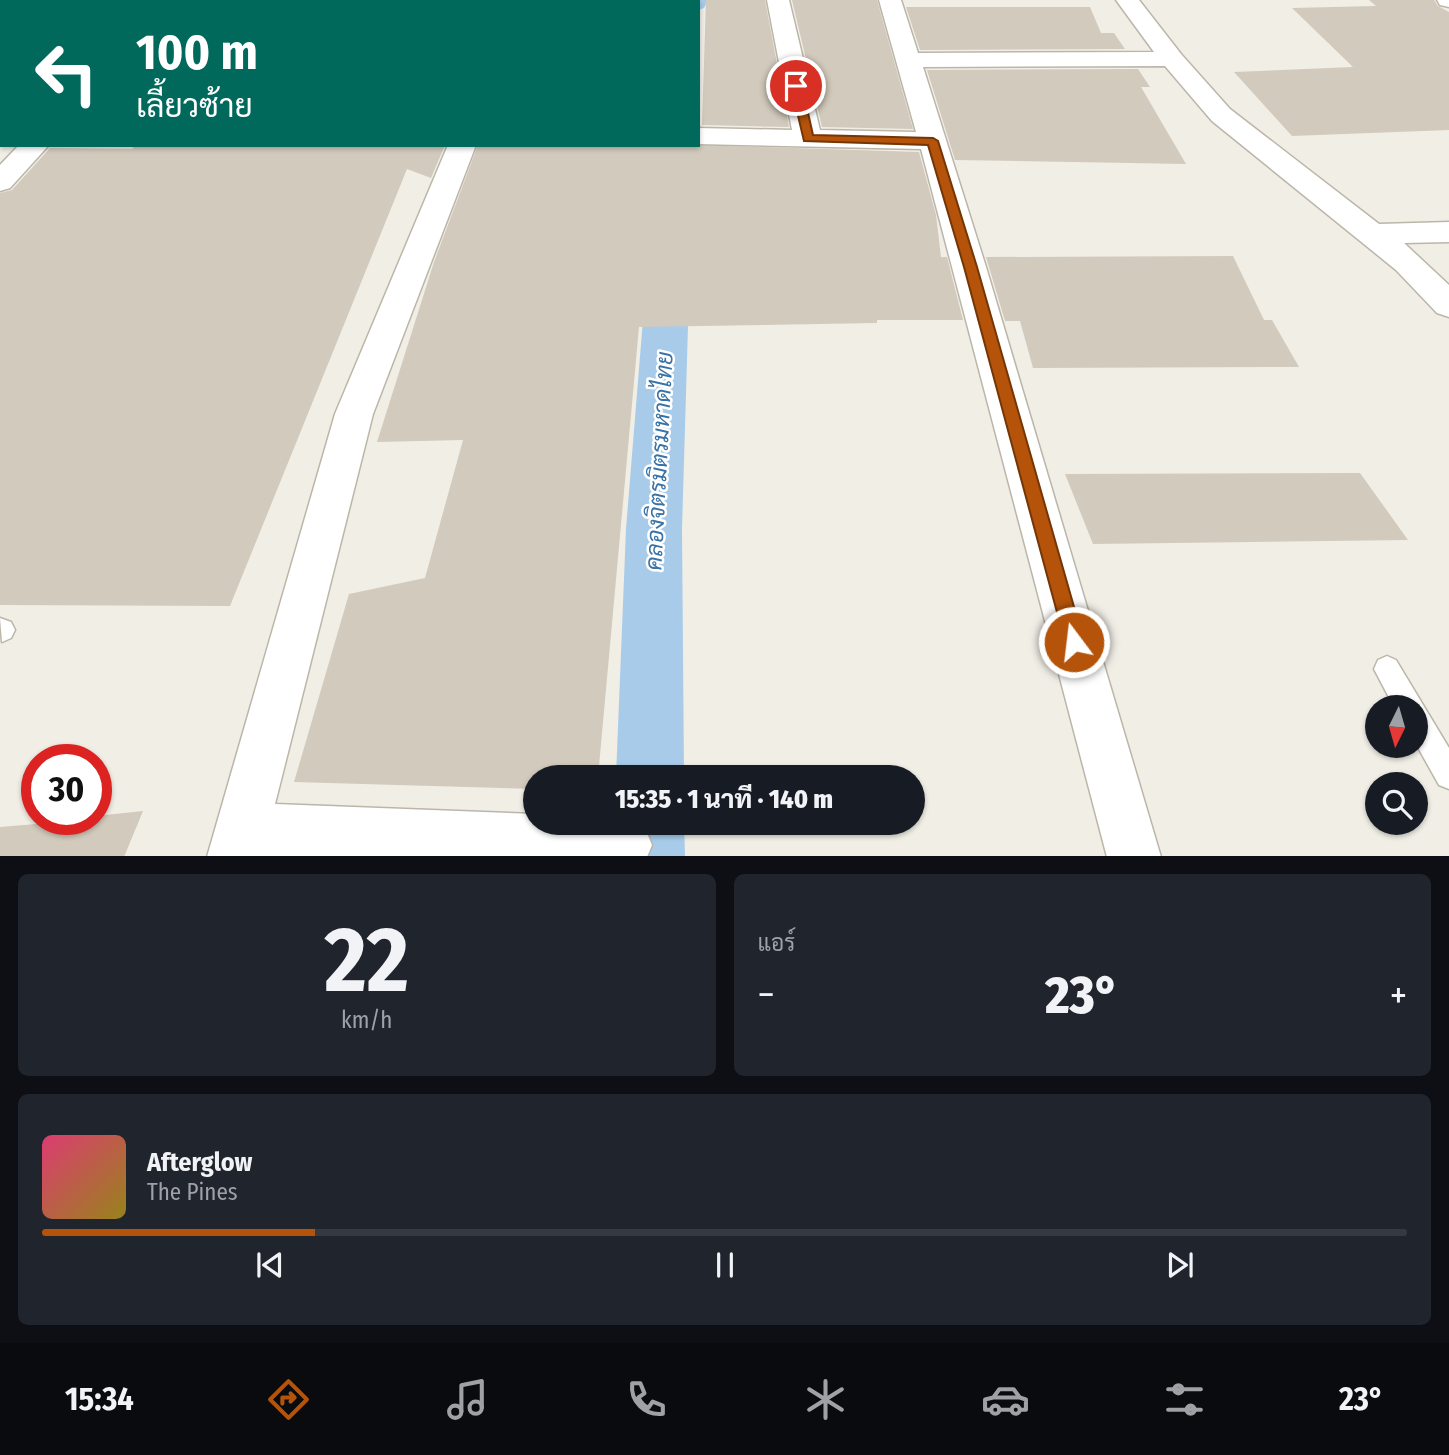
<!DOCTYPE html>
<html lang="th">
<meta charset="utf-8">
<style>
body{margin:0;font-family:"Fira Sans Condensed",Sarabun,sans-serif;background:#20242c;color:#f1f3f6;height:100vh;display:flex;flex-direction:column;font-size:26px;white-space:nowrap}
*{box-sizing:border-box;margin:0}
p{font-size:23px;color:#9ea1a6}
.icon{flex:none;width:38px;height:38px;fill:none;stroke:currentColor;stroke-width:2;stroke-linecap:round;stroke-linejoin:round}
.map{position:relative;height:856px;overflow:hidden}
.details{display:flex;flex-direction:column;gap:18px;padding:18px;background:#0d0f14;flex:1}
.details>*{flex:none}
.top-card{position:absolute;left:0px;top:0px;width:700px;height:147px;box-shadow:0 2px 5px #0004;background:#00695c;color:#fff;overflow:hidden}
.needle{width:46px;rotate:185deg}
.fabs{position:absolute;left:1365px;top:695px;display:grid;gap:14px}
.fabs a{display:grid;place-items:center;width:63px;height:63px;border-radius:50%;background:#171b24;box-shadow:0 2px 5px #0004;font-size:35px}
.speed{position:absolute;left:21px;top:744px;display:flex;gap:14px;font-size:35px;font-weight:700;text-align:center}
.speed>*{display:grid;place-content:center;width:91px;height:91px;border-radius:50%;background:#171b24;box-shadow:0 2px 5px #0004;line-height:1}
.speed .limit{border:10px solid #d22;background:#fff;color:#111}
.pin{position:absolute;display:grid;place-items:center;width:60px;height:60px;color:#fff;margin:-30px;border:4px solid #fff;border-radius:50%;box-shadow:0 2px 7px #0007}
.me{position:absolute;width:77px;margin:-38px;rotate:345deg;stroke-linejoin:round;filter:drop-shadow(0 0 5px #0008)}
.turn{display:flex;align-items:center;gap:24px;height:147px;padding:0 21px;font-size:32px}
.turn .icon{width:91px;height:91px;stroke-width:2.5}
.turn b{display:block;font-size:49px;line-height:60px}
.big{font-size:52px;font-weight:800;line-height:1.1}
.details .widget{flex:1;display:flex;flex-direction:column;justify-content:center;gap:10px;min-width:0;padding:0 24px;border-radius:10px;background:#20242c}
.details .dial{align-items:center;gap:0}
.dial b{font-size:91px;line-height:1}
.song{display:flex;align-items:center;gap:21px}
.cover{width:84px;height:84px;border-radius:10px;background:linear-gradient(135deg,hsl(340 70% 55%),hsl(50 70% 35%))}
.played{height:7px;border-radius:4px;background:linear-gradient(90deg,#b45309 20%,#363941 20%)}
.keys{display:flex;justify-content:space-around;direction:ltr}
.heat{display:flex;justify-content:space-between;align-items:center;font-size:38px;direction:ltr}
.details .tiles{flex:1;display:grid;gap:18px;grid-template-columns:1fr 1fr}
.widget:last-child{grid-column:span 2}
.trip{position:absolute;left:523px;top:765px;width:402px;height:70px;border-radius:35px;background:#171b24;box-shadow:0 2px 5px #0004;font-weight:800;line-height:70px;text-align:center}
.menu{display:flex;height:112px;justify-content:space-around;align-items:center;background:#090b0e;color:#9ea1a6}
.menu .icon{width:49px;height:49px}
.menu .active{color:#b45309}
.menu b{font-size:32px;color:#f1f3f6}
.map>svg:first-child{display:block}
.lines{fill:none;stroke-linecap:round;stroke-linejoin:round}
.canal{fill:#a7cbe9;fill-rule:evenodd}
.building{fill:#d2cabc}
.service-casing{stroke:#bcb6a9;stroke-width:3}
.minor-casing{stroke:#bcb6a9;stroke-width:3}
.tertiary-casing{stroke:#bcb6a9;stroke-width:3}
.service{fill:#fff;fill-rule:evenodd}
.minor{fill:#fff;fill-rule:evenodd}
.tertiary{fill:#fff;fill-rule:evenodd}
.route{fill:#b45309;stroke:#753606;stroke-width:2}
.labels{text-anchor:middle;stroke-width:5;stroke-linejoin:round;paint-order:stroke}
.water-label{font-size:23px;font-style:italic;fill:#3972a5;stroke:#fff}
</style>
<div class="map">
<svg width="1449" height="857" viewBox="0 0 1449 857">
<rect width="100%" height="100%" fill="#f1eee6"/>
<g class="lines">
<g class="canal">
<polygon points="678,0 708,0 704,8 698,10 698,2"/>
<polygon points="669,244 684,248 690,258 682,529 684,777 616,777 626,529 648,258 654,248"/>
<polygon points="614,822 684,822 685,857 613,857"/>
</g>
</g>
<g class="building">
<polygon points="706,0 765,0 789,127 702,125"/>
<polygon points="792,0 877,0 913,129 822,127"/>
<polygon points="1369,0 1434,0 1438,6 1449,12 1449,130 1292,136 1234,72 1353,67 1292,8 1376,6"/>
<polygon points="906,7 1090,7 1101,33 1114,33 1125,49 920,50"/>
<polygon points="1138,69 1150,87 1141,87 1186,164 955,160 927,70"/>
<polygon points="136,145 445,145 431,178 407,169 230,606 0,605 0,193 12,190 50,148 132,149"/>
<polygon points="478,145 696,145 919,152 936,215 941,257 947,257 963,320 877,320 877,323 639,327 598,777 536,777 536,789 294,782 349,594 425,578 463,440 377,442 434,262"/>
<polygon points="1233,256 1264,320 1272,320 1299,367 1033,368 1020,321 1005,321 986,257"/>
<polygon points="1360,473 1408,540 1093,544 1065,474"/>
<polygon points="143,811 124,857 0,857 0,827 96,819 96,816"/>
</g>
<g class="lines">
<defs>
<g id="service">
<polygon points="352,0 364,0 351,2"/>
<rect x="0" y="107" width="2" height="8"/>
<polygon points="0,618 11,622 15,630 11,638 2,642"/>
<polygon points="1387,656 1396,660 1449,748 1449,789 1439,785 1416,744 1416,707 1394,707 1374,669 1378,660"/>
</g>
<g id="minor">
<polygon points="506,0 528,0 505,2"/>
<polygon points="767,0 789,0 820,130 916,132 879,0 901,0 918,53 1154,52 1116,0 1139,0 1181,54 1230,109 1379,224 1449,222 1449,242 1404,243 1449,285 1449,317 1437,313 1396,270 1212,121 1165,66 923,67 986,267 1161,857 1107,857 921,149 698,144 698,128 792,130"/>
<polygon points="1437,0 1449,0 1449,7 1440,5"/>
<polygon points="448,145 476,145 373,414 275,804 536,814 536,822 636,822 644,826 652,845 647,857 207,857 335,414"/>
</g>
<g id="tertiary">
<polygon points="147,0 169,0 146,2"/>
<polygon points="19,145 49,145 10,188 0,191 0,165"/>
</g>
</defs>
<use href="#service" class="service-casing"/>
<use href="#minor" class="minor-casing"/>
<use href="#tertiary" class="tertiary-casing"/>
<use href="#service" class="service"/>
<use href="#minor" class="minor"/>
<use href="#tertiary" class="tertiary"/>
</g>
<polygon class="route" points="796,83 802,86 813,135 933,138 938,141 977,267 1084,642 1081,648 1074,651 1068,648 1065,642 964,267 928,145 804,141 791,86"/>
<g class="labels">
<g class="water-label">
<text transform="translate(659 461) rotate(-87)" y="8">คลองจิตรมิตรมหาดไทย</text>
</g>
</g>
</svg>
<div class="fabs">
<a><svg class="needle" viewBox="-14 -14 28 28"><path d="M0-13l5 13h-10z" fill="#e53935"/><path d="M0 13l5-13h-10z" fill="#9ea1a6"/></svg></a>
<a><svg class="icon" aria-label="search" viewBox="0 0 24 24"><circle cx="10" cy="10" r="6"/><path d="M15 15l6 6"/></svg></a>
</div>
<div class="speed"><div class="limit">30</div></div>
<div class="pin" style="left:796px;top:86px;background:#d93025"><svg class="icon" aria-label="arrive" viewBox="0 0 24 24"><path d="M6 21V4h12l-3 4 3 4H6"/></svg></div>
<svg class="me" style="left:1074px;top:642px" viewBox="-20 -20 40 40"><circle r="17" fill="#b45309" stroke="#fff" stroke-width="3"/><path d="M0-11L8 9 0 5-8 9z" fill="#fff"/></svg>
<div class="trip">15:35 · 1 นาที · 140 m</div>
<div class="top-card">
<div class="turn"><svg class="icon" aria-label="left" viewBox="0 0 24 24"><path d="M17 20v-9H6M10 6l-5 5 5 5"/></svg><div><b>100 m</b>เลี้ยวซ้าย</div></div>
</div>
</div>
<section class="details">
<div class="tiles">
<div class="widget dial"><b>22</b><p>km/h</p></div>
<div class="widget"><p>แอร์</p>
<div class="heat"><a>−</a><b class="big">23°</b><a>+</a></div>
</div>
<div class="widget">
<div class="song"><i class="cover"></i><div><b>Afterglow</b><p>The Pines</p></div></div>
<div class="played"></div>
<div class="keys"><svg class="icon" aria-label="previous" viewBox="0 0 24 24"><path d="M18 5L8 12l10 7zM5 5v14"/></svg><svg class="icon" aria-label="pause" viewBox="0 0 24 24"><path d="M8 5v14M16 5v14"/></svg><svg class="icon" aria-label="next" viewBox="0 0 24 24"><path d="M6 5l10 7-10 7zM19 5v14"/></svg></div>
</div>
</div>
</section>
<nav class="menu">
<b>15:34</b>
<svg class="icon active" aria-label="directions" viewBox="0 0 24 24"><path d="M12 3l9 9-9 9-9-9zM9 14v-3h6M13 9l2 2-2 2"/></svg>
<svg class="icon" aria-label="music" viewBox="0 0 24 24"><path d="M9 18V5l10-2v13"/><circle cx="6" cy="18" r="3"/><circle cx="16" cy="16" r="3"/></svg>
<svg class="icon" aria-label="phone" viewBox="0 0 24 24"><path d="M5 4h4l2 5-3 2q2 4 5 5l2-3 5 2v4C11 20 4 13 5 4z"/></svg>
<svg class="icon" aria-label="climate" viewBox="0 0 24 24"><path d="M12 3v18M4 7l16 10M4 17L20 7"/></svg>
<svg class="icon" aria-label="car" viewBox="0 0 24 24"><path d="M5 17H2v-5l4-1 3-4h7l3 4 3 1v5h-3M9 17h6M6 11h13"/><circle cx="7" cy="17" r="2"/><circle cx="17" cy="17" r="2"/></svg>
<svg class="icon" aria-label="filters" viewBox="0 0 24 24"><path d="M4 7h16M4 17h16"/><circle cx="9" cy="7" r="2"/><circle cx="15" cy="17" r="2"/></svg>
<b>23°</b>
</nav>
